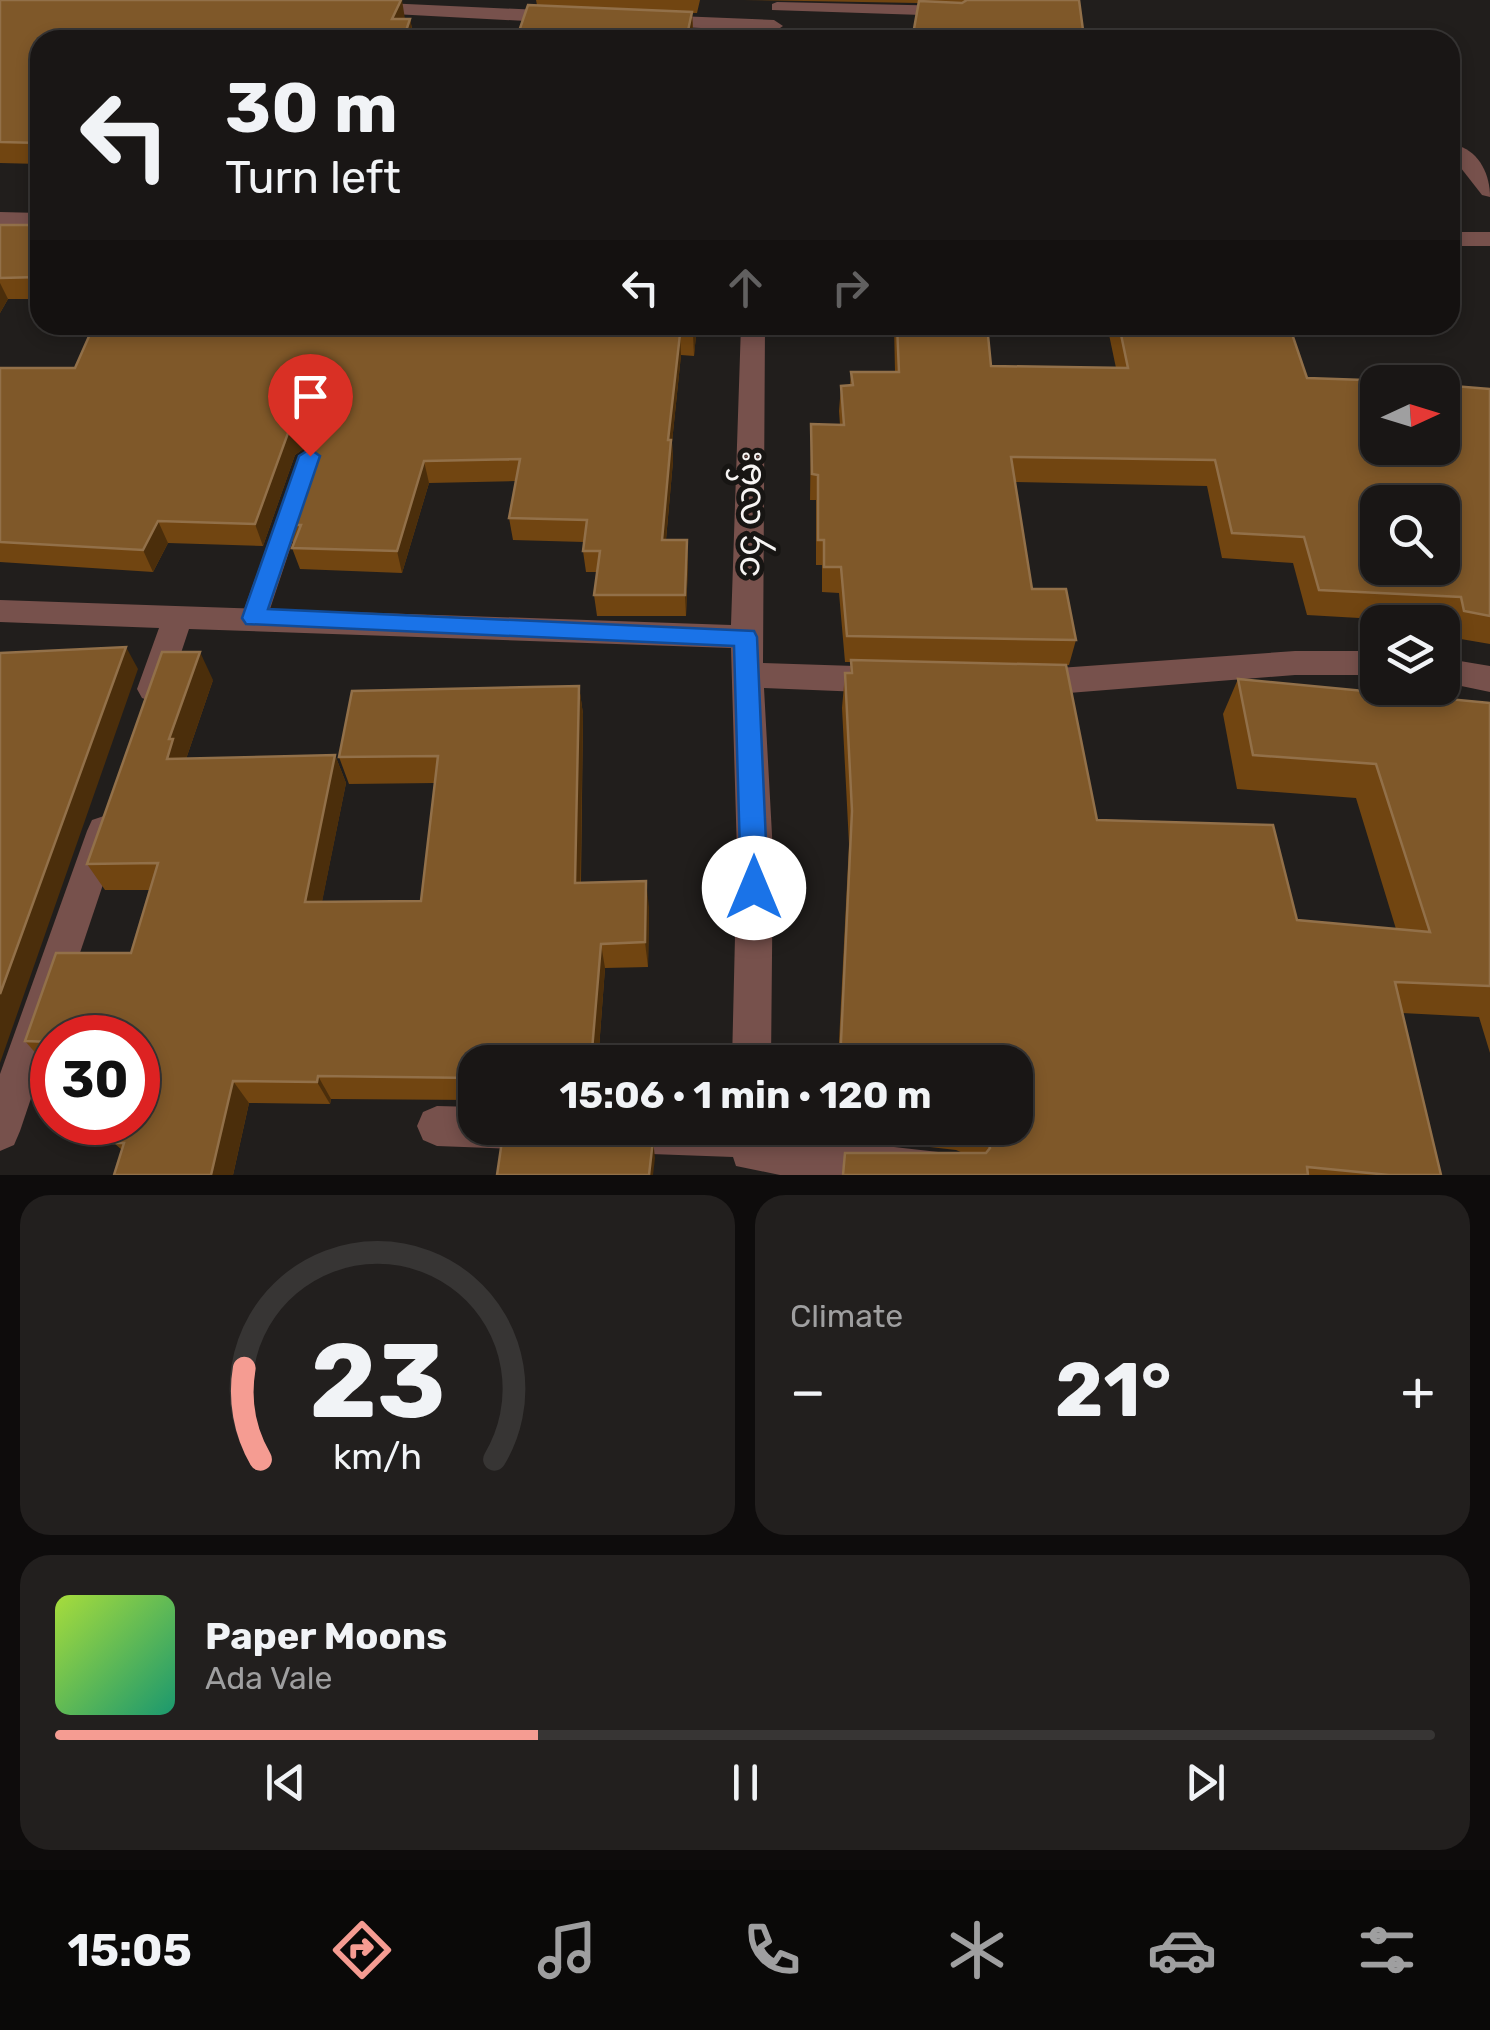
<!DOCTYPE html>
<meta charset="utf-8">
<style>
body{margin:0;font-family:Rubik,"Noto Sans Myanmar",sans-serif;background:#221f1e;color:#f1f3f6;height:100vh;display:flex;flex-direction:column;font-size:38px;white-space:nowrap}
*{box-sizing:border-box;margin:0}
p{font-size:32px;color:#9f9fa0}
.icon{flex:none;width:55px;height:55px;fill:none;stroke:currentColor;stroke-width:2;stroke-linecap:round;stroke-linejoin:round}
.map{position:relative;height:1175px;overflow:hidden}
.sheet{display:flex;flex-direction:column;gap:20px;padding:20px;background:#0e0c0c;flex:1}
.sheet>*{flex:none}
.guide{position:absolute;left:30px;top:30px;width:1430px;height:305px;border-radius:30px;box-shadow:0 5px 15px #0003,0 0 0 2px #373534;background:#191615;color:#f1f3f6;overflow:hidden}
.needle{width:65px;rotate:86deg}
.buttons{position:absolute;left:1360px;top:365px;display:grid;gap:20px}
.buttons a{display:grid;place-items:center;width:100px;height:100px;border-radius:20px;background:#191615;box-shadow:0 5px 15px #0003,0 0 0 2px #373534;font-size:50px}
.speed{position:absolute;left:30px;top:1015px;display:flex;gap:20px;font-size:50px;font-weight:700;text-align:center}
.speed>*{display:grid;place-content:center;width:130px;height:130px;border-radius:50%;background:#191615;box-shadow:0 5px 15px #0003,0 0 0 2px #373534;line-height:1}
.speed .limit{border:15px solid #d22;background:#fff;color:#111}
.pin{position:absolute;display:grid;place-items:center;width:85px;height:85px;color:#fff;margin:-102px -42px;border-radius:50% 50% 50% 0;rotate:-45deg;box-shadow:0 0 10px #0007}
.pin .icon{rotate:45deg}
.me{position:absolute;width:110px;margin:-55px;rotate:0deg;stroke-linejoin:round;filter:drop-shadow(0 0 8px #0008)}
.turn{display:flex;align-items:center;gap:35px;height:210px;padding:0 30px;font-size:45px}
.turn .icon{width:130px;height:130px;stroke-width:2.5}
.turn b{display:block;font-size:70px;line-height:85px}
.lanes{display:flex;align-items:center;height:95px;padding:0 30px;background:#0003;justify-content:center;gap:50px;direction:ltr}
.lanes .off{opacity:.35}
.big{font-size:75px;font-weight:700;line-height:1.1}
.sheet .widget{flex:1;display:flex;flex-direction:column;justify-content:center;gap:15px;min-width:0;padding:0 35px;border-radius:30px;background:#221f1e}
.sheet .dial{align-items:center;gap:0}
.dial svg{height:260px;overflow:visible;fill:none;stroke:#373534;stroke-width:7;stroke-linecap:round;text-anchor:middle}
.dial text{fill:#f1f3f6;stroke:none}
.song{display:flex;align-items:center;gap:30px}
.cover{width:120px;height:120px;border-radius:15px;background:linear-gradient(135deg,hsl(80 70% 55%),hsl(160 70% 35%))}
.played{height:10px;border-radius:5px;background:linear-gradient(90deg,#f59c92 35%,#373534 35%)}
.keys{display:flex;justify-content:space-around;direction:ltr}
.heat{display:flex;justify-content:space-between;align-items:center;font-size:55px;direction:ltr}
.sheet .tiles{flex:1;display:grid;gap:20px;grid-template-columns:1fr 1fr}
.widget:last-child{grid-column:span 2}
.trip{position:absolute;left:458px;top:1045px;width:575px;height:100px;border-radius:30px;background:#191615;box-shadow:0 5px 15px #0003,0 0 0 2px #373534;font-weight:700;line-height:100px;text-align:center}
.tab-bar{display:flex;height:160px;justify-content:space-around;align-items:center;background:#0a0908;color:#9f9fa0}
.tab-bar .icon{width:70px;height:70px}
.tab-bar .current{color:#f59c92}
.tab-bar b{font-size:45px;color:#f1f3f6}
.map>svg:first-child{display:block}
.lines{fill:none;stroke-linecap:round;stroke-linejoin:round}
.lane{fill:#77514c;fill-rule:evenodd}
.street{fill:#77514c;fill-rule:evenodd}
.wall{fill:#714511}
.shaded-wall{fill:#4b2e0b}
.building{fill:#7f5829;stroke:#927049;stroke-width:2.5;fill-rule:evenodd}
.route{fill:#1a73e8;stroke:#114b97;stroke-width:2.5}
.labels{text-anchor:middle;stroke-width:10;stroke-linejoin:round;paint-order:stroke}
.street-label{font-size:35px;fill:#f6f4f3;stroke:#171513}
</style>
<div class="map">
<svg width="1490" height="1175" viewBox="0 0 1490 1175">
<rect width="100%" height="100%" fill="#211e1c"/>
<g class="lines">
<g class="lane">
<polygon points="777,2 952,6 960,11 952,16 772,10 772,4"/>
<polygon points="310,448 321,456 267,618 263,625 245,625 241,618 299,456"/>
</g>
<g class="street">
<polygon points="363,2 562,11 571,17 562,23 356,12 354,8"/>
<polygon points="653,15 774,20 783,26 774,32 646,25 646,17"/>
<path d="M1459,146c21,7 31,29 31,51l-8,-2 -32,-41 1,-7z"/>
<polygon points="0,212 40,213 40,227 0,226"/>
<rect x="1450" y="232" width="40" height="14"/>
<polygon points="741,325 765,325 763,663 886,667 897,671 902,680 897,689 886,693 764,688 773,853 771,1062 732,1062 737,853 731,648 189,629 169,689 164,698 153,702 142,698 137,689 159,628 0,622 0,600 731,625"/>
<polygon points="1295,651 1378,651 1378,675 1295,675 1031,696 1020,692 1015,683 1020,674 1031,670"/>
<polygon points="1442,658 1490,666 1490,692 1442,682"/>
<polygon points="104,816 116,820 121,831 20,1131 14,1145 0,1151 0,1074 87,831 92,820"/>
<polygon points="437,1106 475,1107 475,1128 768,1128 770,1133 956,1154 971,1160 977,1175 780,1175 736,1166 733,1157 437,1146 423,1140 417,1126 423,1112"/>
</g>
</g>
<g class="wall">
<polygon points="0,0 410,19 414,38 40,40 40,164 0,163"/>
<polygon points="536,0 700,0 697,13 692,13 693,32 691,40 516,40 537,5"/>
<polygon points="743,0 1079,0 1083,30 1081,40 912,40 918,3"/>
<polygon points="40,217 40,299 8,299 0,313 0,225 33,225"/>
<polygon points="94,325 697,325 694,356 681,355 672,442 673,461 666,540 687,540 688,562 686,616 597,616 594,595 597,572 586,572 583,551 584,542 513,540 509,518 516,481 429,483 402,573 300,569 292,548 294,544 287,525 314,448 310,444 295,455 263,546 168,543 153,572 0,562 0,368 75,368"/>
<polygon points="894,325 987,325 991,366 1116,368 1107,325 1289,325 1307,378 1490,389 1490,644 1449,637 1446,623 1307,615 1293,563 1222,558 1207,486 1015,482 1032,589 1076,640 1069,665 1066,665 1097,820 1297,920 1396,929 1356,798 1237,789 1223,714 1238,679 1490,703 1490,1053 1479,1017 1402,1013 1441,1175 842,1175 845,1153 963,1153 956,1150 834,1136 835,1128 1015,1128 1015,1062 838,1062 849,844 842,708 845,673 850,673 851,662 845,662 839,593 822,592 822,565 816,565 816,500 810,500 811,424 840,425 839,411 841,386 850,385 851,372 895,372"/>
<polygon points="213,680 186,759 335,755 346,783 322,901 421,901 435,783 349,784 339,757 579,686 583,714 581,882 649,907 648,967 605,968 598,1062 475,1062 475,1100 331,1099 330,1104 249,1103 233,1175 114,1175 122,1150 114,1143 138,1122 138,1038 52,1038 52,1065 46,1065 25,1041 131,953 150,890 105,890 87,864"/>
</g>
<g class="shaded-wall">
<polygon points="402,0 405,19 392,19"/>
<polygon points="692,12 693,32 691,40 686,40"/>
<polygon points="410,19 414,40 403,40"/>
<polygon points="0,283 8,299 0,313"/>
<polygon points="694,325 697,325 694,356 693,334"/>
<polygon points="680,334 681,355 672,442 673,461 664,561 662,540 668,440"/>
<polygon points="303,423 310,444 295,455 263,546 255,524 288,433"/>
<polygon points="424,461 429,483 402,573 397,551"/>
<polygon points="158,521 168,543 153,572 143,550"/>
<polygon points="687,540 688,562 686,616 685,595"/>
<polygon points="126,647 138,669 0,1063 0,994"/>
<polygon points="200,652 213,680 185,762 167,759 169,739"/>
<polygon points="579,686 583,714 580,908 575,883"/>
<polygon points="335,755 346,783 317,927 305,902"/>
<polygon points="646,881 649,907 648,967 645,942"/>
<polygon points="601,944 605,968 598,1062 591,1062"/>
<polygon points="318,1076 331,1099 330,1104 317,1082"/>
<polygon points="233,1081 249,1103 233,1175 211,1175"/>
<polygon points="653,1140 655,1158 653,1175 649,1175"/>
</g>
<g class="building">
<polygon points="0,0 401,0 392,19 410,19 403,40 40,40 40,143 0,142"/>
<polygon points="967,0 1079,0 1083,30 1077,30 1077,40 912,40 919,1 962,3"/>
<polygon points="528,5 692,12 686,40 516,40"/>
<polygon points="40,217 40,277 0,278 0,225 33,225"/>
<polygon points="94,325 694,325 693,334 680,334 668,440 671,440 662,540 687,540 685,595 594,595 600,551 583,551 587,520 509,518 520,459 424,461 397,551 292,548 301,525 287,525 318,436 303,423 288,433 255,524 158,521 143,550 0,542 0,368 75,368"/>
<path d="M897,325h90l4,41 137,2 -9,-43h170l18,53 116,4h-45v66h64v-63l48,4v227l-26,-5 -3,-14 -142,-7 -15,-53 -72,-4 -17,-73 -204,-3 21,132h34l10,51 -229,-4 -6,-69h-17v-27h-6v-65l-6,-1 -1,-50 33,1 -3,-39 12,-1 -2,-13h48zM1378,502h64v66h-64z"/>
<polygon points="126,647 0,994 0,653"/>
<polygon points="162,652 200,652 169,739 173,739 167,759 335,755 305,902 421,901 438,756 339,757 352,691 579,686 575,883 646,881 645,942 601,944 591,1062 475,1062 475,1078 318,1076 317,1082 233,1081 211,1175 114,1175 124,1143 114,1143 121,1122 138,1122 138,1038 52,1038 52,1042 25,1041 56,953 131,953 158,863 87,864"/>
<polygon points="851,660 1066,665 1097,820 1273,825 1297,920 1430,932 1376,764 1253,755 1238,679 1490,703 1490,986 1395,982 1441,1175 1389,1175 1307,1167 1308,1175 843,1175 845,1153 986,1153 990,1148 982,1130 975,1128 1015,1128 1015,1062 840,1062 852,811 845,673 852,673"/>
<polygon points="503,1134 653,1140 649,1175 497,1175"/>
</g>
<polygon class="route" points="310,449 320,456 268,609 754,631 757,637 768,888 764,897 754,900 745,897 741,888 734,646 246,624 242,618 299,456"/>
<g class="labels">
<g class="street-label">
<text transform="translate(748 514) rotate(-89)" y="12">၁၄ လမ်း</text>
</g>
</g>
</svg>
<div class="buttons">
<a><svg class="needle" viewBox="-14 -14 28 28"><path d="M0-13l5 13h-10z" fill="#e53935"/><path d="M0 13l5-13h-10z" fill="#9f9fa0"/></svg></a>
<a><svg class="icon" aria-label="search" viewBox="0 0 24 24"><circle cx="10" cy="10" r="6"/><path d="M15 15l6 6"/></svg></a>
<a><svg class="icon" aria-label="layers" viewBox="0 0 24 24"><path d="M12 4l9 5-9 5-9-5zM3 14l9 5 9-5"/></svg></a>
</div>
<div class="speed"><div class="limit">30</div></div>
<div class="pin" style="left:310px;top:456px;background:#d93025"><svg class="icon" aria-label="arrive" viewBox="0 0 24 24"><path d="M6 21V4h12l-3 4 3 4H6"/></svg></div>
<svg class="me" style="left:754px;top:888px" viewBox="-20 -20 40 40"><circle r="19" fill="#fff"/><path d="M0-13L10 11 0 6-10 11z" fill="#1a73e8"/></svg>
<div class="trip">15:06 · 1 min · 120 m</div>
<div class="guide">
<div class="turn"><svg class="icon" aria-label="left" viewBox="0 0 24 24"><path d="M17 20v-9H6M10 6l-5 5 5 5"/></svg><div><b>30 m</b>Turn left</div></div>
<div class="lanes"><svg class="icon" aria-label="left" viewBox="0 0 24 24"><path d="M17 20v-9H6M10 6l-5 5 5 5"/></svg><svg class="icon off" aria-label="ahead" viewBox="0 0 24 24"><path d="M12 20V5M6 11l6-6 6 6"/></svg><svg class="icon off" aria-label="right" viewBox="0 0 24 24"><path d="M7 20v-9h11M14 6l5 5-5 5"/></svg></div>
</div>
</div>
<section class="sheet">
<div class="tiles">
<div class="widget dial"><svg viewBox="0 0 100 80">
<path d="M14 69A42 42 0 1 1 86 69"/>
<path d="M14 69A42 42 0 0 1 9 41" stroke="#f59c92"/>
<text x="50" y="56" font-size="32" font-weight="700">23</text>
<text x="50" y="72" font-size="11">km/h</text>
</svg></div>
<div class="widget"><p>Climate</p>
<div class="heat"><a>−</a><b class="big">21°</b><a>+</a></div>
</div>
<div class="widget">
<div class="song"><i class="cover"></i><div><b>Paper Moons</b><p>Ada Vale</p></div></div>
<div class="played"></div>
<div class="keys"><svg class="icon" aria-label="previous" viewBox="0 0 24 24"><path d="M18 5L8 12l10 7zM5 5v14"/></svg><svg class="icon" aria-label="pause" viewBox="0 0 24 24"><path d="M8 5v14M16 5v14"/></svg><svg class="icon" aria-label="next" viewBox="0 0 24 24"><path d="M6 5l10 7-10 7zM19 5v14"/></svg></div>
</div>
</div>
</section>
<nav class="tab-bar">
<b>15:05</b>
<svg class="icon current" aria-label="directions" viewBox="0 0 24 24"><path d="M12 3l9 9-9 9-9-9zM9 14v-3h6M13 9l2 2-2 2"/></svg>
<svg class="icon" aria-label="music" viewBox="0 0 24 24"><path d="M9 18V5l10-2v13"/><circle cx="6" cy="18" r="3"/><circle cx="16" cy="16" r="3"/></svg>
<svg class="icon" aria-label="phone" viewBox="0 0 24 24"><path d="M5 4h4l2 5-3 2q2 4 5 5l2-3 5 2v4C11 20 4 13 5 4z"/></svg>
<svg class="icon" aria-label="climate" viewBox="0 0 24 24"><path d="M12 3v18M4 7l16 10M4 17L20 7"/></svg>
<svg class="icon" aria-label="car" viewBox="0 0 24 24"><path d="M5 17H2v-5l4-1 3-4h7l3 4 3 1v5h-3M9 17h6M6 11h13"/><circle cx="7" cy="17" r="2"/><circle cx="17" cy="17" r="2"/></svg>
<svg class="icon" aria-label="filters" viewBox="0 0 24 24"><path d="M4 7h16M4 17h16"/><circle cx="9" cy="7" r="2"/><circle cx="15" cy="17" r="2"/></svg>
</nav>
